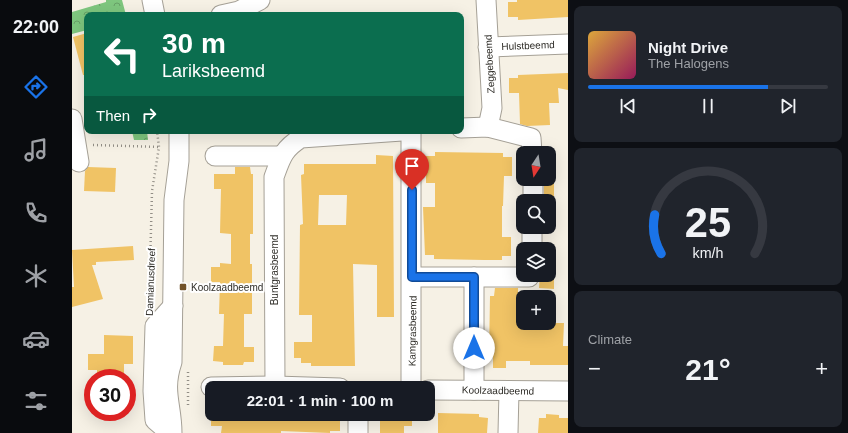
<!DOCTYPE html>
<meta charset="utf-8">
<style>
body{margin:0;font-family:Arial,sans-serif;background:#20242c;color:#f1f3f6;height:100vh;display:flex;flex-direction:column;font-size:15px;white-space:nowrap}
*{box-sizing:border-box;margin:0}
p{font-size:13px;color:#9ea1a6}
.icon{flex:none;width:22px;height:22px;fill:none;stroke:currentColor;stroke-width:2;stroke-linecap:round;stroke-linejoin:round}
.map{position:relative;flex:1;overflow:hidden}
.side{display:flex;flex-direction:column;gap:6px;padding:6px;background:#0d0f14;width:280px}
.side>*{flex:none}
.banner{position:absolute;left:12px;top:12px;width:380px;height:122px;border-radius:8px;box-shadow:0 4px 16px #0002;background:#0b6e4f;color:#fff;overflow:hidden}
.needle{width:26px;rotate:192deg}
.fabs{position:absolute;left:444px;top:146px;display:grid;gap:8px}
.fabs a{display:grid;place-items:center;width:40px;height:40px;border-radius:8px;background:#171b24;box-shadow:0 4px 16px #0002;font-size:20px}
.speed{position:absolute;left:12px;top:369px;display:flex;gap:8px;font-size:20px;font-weight:700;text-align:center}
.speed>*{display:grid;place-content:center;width:52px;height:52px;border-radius:50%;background:#171b24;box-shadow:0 4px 16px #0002;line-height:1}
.speed .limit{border:6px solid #d22;background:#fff;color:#111}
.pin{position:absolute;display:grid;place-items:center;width:34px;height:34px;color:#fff;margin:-41px -17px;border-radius:50% 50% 50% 0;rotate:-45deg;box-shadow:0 0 4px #0007}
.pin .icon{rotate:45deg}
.me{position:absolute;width:44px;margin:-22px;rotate:0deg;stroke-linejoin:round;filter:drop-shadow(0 0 3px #0008)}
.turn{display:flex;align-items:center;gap:14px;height:84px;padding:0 12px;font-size:18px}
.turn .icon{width:52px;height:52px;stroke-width:2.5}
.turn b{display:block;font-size:28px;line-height:34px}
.then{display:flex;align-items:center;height:38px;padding:0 12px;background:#0003;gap:8px;font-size:15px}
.big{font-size:30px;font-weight:700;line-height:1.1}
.side .card{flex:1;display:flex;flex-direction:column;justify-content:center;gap:6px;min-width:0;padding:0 14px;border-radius:8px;background:#20242c}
.side .dial{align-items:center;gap:0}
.dial svg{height:104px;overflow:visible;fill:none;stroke:#363941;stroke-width:7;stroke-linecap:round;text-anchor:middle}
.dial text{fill:#f1f3f6;stroke:none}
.song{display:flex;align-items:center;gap:12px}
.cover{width:48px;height:48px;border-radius:6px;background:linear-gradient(135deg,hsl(40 70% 55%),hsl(330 70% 35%))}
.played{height:4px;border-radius:2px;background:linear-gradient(90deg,#1a73e8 75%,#363941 75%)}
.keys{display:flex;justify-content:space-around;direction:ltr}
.heat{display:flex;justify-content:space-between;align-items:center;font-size:22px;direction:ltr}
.trip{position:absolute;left:133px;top:381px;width:230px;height:40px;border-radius:8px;background:#171b24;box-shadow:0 4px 16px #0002;font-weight:700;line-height:40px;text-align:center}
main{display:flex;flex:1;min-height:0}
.tab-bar{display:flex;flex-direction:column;width:72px;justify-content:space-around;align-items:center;background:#090b0e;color:#9ea1a6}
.tab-bar .icon{width:28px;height:28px}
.tab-bar .on{color:#1a73e8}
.tab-bar b{font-size:18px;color:#f1f3f6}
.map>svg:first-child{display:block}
.forest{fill:url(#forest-crowns)}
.building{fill:#f0c365;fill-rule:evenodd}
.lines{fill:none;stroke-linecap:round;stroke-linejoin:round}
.minor-casing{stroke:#a5a096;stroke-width:21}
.path{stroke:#928e86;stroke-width:2.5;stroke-dasharray:1 3;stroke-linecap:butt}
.minor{stroke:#fff;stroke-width:19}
.route-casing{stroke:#114b97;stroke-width:10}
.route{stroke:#1a73e8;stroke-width:7}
.poi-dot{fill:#735329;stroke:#fff;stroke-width:1.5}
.labels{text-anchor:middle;stroke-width:4;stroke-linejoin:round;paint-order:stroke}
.street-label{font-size:10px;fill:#2e2c27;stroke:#fff}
.poi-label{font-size:10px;fill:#2e2c27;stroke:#fff;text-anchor:start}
</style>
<main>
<nav class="tab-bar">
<b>22:00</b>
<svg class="icon on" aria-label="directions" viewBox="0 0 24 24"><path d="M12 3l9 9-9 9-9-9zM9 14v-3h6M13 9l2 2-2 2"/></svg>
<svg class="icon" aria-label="music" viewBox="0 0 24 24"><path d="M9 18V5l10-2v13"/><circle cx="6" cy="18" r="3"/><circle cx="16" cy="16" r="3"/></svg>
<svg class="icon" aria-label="phone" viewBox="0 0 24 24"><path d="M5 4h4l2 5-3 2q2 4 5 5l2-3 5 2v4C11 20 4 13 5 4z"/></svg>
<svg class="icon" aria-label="climate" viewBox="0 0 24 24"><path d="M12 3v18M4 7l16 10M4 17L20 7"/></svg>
<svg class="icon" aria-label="car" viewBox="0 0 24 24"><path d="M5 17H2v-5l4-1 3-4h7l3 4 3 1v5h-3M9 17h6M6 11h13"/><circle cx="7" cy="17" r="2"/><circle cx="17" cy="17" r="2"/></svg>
<svg class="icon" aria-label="filters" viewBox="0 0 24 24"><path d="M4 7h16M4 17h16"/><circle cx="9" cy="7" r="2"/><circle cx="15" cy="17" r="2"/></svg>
</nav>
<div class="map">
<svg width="496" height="433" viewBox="0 0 496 433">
<defs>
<pattern id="forest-crowns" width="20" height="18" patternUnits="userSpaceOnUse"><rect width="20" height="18" fill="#7ec67e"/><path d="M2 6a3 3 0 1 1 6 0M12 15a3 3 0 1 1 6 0" fill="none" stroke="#68a167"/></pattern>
</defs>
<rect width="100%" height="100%" fill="#f6f1e5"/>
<g class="forest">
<polygon points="34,0 50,0 54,15 15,15 15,30 0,34 0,12 34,2"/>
<polygon points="60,131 75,131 76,140 62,140"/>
</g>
<g class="building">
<polygon points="445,0 496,0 496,17 446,20 446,17 436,17 436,2 445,2"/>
<polygon points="15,33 15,75 11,75 1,37"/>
<polygon points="496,73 496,90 486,88 487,103 477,103 478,125 455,126 448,124 447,93 437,93 437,78 446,78 446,75"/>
<polygon points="363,152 431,153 431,157 440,157 440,176 432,176 431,206 430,206 430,237 439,237 439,256 430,256 430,260 412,260 362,259 362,255 353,255 351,207 363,207 363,183 354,183 354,156 363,156"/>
<path d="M304,155l17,1 1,161h-17v-52l-24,-1 2,102h-44v-3h-10v-5h-7v-16h18v-27h-13l1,-90 3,-1 -2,-49 3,-1v-10h72zM247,195h28l-1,30h-28z"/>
<polygon points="16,167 44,168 43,192 12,191 13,171"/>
<polygon points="163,167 178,167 179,174 181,174 181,234 178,234 178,264 180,264 180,314 172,314 172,347 182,347 182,362 172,362 171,365 151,365 151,362 141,361 142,346 151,346 152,314 147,314 148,282 139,282 139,267 148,267 148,263 159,264 159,234 148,233 149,189 142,189 142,174 163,174"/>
<rect x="472" y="179" width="10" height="22"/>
<polygon points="61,246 62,260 24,262 24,265 20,265 31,299 0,307 0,287 2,287 0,250"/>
<polygon points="468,275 482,275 482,289 467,288"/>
<polygon points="423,288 446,288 446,311 448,311 448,323 492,323 491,346 496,346 496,365 458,365 458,361 434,361 434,368 421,368 421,354 417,354 418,296 422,296"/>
<polygon points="32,335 61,336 61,364 52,364 52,378 25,378 25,370 16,370 16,354 32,354"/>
<polygon points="366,413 407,414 407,417 416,418 415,433 366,433"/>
<polygon points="139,414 258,414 257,416 268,416 268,431 258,431 258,433 209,431 209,433 149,433 150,426 139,426"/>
<polygon points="322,414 340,414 340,426 332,426 332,433 308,433 308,420 322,420"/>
<polygon points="474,414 487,415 487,418 496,418 496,433 466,433 467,418 474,418"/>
</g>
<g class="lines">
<defs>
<g id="minor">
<polyline points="80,0 83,15"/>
<polyline points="414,0 420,108 416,127"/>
<polyline points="149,15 167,11 188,0"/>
<polyline points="416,47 496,44"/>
<polyline points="0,119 7,162"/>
<polyline points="389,128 416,127 459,138 460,153"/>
<polyline points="143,156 210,156"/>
<polyline points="461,179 461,201"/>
<polyline points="460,249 460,227"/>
<polyline points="340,277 457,277 457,275"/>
<path d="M203,386l-1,-209c7,-19 9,-28 27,-39l101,-7"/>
<polyline points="139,387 203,386 268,388"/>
<polyline points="339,388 339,131"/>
<polyline points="356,390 496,391"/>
<polyline points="402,390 402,277"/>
<polyline points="98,433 83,420 81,391 83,326 101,306"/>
<path d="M100,433c0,-29 -10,-41 0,-71l2,-162 5,-39v-30"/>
<polyline points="286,433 286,414"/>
<polyline points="436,433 437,391"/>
</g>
</defs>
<use href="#minor" class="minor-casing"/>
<g class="path">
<polyline points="21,145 88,147"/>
<polyline points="77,306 80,191 87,147 85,131"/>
<polyline points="116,405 116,372"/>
</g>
<use href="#minor" class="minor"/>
</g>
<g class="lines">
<defs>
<polyline id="route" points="340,190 340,277 402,277 402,348"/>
</defs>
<use href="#route" class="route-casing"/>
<use href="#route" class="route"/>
</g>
<rect class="poi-dot" x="107" y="283" width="8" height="8" rx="2"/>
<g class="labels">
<g class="street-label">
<text transform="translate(456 45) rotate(-2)" y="4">Hulstbeemd</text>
<text transform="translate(417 64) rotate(-93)" y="4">Zeggebeemd</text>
<text transform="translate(202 270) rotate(-90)" y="4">Buntgrasbeemd</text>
<text transform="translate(78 282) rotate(-88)" y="4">Damianusdreef</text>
<text transform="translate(340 331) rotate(-89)" y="4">Kamgrasbeemd</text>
<text transform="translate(426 390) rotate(1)" y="4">Koolzaadbeemd</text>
</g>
<g class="poi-label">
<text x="119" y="291">Koolzaadbeemd</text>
</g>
</g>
</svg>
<div class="fabs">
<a><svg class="needle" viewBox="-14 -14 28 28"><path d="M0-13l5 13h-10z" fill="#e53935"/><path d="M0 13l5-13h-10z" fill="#9ea1a6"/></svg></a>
<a><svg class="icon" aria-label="search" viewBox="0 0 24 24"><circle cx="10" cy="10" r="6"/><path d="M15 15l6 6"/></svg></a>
<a><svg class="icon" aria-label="layers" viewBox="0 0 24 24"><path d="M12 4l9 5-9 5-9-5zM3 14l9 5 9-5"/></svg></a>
<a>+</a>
</div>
<div class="speed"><div class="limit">30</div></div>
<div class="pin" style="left:340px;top:190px;background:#d93025"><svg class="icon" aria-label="arrive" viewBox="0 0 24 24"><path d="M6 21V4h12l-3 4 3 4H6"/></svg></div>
<svg class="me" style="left:402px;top:348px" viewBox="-20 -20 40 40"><circle r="19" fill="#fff"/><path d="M0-13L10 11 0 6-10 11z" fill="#1a73e8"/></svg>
<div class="trip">22:01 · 1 min · 100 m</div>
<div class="banner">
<div class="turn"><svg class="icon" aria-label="left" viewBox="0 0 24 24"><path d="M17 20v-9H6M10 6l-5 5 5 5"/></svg><div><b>30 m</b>Lariksbeemd</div></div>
<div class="then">Then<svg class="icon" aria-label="right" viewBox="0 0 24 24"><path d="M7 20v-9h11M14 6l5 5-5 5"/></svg></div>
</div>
</div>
<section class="side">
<div class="card">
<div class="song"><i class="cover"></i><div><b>Night Drive</b><p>The Halogens</p></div></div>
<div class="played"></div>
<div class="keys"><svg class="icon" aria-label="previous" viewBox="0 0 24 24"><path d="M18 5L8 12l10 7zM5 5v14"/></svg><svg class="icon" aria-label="pause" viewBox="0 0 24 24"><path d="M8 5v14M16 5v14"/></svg><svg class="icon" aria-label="next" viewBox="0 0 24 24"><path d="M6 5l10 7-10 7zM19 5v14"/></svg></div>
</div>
<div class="card dial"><svg viewBox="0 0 100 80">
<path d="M14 69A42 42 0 1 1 86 69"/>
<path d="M14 69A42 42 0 0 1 9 39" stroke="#1a73e8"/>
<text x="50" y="56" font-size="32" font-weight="700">25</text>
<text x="50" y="72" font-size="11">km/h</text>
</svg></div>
<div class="card"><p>Climate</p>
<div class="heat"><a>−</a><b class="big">21°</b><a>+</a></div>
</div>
</section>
</main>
